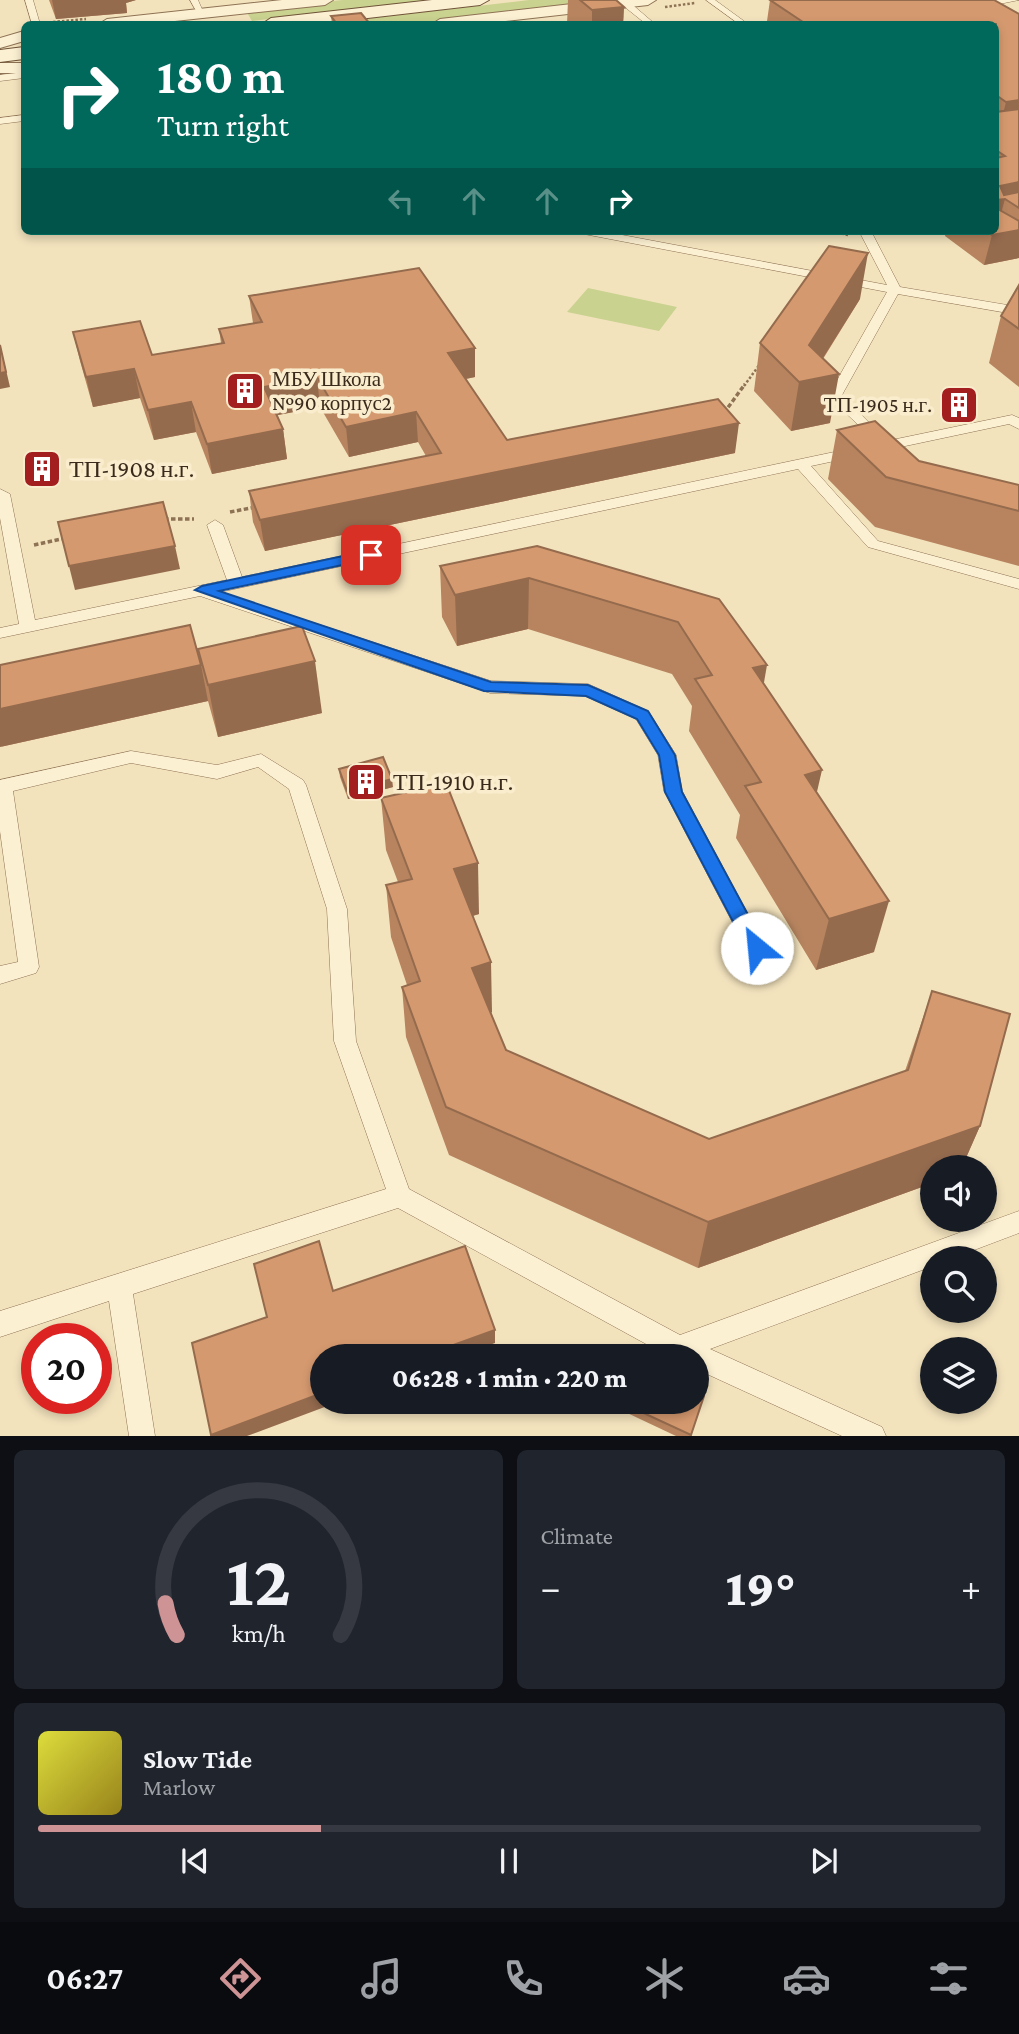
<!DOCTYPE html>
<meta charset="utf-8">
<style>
body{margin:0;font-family:"Crimson Pro",serif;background:#20242c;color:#f1f3f6;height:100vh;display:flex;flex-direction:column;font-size:26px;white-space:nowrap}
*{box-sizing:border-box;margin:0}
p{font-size:23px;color:#9ea1a6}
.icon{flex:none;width:38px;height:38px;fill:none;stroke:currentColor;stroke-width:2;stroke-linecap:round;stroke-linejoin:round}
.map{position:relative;height:1436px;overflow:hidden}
.sheet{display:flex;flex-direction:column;gap:14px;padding:14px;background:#0d0f14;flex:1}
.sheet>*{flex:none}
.hud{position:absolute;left:21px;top:21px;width:978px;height:214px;border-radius:10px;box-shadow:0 4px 10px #0003;background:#00695c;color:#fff;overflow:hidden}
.tools{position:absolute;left:920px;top:1155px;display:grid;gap:14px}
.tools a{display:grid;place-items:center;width:77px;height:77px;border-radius:50%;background:#171b24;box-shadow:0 4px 10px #0003;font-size:35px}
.speed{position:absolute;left:21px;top:1323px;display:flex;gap:14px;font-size:35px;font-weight:700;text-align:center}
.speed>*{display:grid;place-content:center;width:91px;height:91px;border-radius:50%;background:#171b24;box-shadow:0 4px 10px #0003;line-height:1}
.speed .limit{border:10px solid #d22;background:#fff;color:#111}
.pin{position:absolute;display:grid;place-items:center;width:60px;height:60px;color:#fff;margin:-30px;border-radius:14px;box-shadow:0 4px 10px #0006}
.me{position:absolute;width:77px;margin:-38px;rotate:332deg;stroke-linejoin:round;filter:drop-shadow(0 0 5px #0008)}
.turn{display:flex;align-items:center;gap:24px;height:147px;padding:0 21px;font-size:32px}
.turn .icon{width:91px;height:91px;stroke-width:2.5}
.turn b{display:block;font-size:49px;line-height:60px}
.lanes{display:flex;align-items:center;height:66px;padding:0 21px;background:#0003;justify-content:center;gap:35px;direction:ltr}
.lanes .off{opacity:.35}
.big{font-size:52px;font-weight:800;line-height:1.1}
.sheet .card{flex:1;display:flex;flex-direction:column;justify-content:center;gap:10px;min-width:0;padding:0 24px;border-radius:10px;background:#20242c}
.sheet .dial{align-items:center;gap:0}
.dial svg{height:182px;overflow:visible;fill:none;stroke:#363941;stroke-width:7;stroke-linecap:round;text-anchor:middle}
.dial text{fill:#f1f3f6;stroke:none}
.song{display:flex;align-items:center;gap:21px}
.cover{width:84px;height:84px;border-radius:10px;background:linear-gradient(135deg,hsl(60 70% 55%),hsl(50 70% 35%))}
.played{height:7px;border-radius:4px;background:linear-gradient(90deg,#cd9395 30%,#363941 30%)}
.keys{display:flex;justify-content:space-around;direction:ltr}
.heat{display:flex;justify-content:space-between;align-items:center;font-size:38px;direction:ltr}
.sheet .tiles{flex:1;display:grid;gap:14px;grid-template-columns:1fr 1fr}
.card:last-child{grid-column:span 2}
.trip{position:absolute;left:310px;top:1344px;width:399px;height:70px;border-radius:35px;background:#171b24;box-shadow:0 4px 10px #0003;font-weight:800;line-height:70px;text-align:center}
.menu{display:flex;height:112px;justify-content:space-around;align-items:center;background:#090b0e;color:#9ea1a6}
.menu .icon{width:49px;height:49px}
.menu .active{color:#cd9395}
.menu b{font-size:32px;color:#f1f3f6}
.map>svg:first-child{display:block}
.green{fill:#cad290}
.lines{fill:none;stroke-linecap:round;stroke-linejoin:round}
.lane-casing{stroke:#8d7254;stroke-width:1}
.street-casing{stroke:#8d7254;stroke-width:2}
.secondary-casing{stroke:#6e5338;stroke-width:2}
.path-far1{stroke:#8d7254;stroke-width:2.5;stroke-dasharray:2.5 2;stroke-linecap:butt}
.path{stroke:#8d7254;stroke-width:3.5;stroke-dasharray:4.5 2.5;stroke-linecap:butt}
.lane{fill:#fcf0d2;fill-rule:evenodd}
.street{fill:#fcf0d2;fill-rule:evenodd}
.secondary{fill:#fcf0d2;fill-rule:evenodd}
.wall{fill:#b7845f}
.shaded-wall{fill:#956b4e}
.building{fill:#d5996f;stroke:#956b4e;stroke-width:2}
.route{fill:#1a73e8;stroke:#114b97;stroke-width:2}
.labels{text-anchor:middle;stroke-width:7;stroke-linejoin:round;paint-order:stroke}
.far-poi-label{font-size:21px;fill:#3a2a1b;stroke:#f9edce;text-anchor:start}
.poi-label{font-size:24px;fill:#3a2a1b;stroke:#f9edce;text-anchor:start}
</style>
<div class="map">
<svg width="1019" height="1436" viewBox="0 0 1019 1436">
<rect width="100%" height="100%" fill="#f3e3bd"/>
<g class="green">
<polygon points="342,0 431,0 252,21 246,11"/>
<polygon points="529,0 617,0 414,24 322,24"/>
<polygon points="588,288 677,307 659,331 567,312"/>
</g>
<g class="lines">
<defs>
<g id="lane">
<polygon points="25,0 33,0 40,24 32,24"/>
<polygon points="190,0 198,0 205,16 199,16"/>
<polygon points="621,0 627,0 655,24 646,24 621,4"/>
<polygon points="706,0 715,0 748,24 739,24"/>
<polygon points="997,0 1019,0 979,8 975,5"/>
<polygon points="24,72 24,78 0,81 0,75"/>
<polygon points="24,115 24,121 0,124 0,118"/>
<polygon points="578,231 601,231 887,285 859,231 871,231 900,287 1019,307 1019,315 898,294 842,395 887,441 1012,415 1019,418 1019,429 1009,424 811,466 878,541 1019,579 1019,589 868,547 798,469 220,592 491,681 588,684 648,711 676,755 682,791 766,948 763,954 756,956 749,954 664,791 658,755 636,719 585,696 490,693 200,596 0,638 0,628 19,624 0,518 0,489 10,494 35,620 227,580 207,525 215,520 223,525 242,577 877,443 828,396 887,292 584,234"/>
<polygon points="131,751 217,765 261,754 303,780 306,785 347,909 356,1041 409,1189 680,1335 1019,1211 1019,1233 953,1258 933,1258 933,1266 710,1349 882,1427 886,1436 842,1436 696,1369 696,1356 668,1356 398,1208 133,1294 155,1436 129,1436 109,1301 0,1337 0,1311 386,1189 334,1041 327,909 289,789 258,767 217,779 131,763 13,791 39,967 36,973 0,984 0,966 18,962 0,831 0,780"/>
</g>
<g id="street">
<polygon points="282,0 333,0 325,5 147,24 99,24 107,19"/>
<polygon points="607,0 656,0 648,5 478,24 432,24 440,19"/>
<polygon points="24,31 24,41 0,48 0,38"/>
<rect x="0" y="63" width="24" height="10"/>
</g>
<g id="secondary">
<polygon points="432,0 489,0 480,5 316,24 262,24 271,18"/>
<polygon points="24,47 24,59 0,62 0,50"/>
</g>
</defs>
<use href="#lane" class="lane-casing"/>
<use href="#street" class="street-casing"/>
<use href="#secondary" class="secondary-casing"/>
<g class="path-far1">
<polyline points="665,7 695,3"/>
<polyline points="53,22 86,19"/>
<polyline points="828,231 848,235"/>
<polyline points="744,386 760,364"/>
</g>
<g class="path">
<polyline points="724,413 745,384"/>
<polyline points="230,512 256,507"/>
<polyline points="164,519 194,519"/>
<polyline points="34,545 66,538"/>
</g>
<use href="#lane" class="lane"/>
<use href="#street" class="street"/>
<use href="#secondary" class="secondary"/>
</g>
<g class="wall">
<polygon points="49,0 136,0 126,3 127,13 56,19"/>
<polygon points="568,0 616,0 624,7 623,24 567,24"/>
<polygon points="770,0 1019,14 1019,258 984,265 945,236 946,231 996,231 996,24 772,24 767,21"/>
<polygon points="331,16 370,24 332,24"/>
<polygon points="1019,285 1019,387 989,363 1001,316"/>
<polygon points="249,296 475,377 466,379 507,440 735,453 265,551 253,522 249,491 426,456 418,442 349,457 320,407 277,415 283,429 287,459 212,474 196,432 154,440 140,398 93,407 80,361 73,332 152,355 221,343 219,329 253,323"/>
<polygon points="860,299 823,359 830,423 791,431 754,391 760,343"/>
<polygon points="837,430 919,461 1019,485 1019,566 875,527 828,479"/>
<polygon points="440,566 719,599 763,684 817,793 874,952 816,970 736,838 740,815 689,731 692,706 672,674 528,629 457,646 442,617"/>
<polygon points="198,649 322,713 218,737 208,701 0,747 201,665"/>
<polygon points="339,769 393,787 348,799 340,777"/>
<polygon points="381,798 479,914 473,916 492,1012 491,1013 506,1050 709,1139 905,1071 932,991 980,1126 962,1167 933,1167 933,1183 698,1268 449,1155 406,1037 402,987 407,985 391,937 386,885 398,882 386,850"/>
<polygon points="702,1402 691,1436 676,1436 623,1411 624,1404"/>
</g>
<g class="shaded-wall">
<polygon points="52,0 136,0 126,3 127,13 56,19"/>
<polygon points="624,7 623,24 592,24 592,10"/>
<polygon points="1019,100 1019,123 1000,126 1006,102"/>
<polygon points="1019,174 1019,208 1005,199 997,228 996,228 996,200 1000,186"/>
<polygon points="1019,230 1019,258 984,265 992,235"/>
<polygon points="868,253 860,299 809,380 839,374 830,423 791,431 799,382 809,345"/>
<polygon points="0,344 10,387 0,389"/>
<polygon points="475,348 475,377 449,382 448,353"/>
<polygon points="134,369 140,398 93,407 86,377"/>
<polygon points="317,377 320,407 268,417 264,387"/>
<polygon points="191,402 196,432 154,440 148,410"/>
<polygon points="416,412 418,442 349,457 346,427"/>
<polygon points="739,423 735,453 265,551 260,520"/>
<polygon points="283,429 287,459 212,474 207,444"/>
<polygon points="175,546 180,569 75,590 69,566"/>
<polygon points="529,578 528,629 457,646 455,595"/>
<polygon points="315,661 322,713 218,737 208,685"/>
<polygon points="201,665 208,701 0,747 0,709"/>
<polygon points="767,665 758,717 753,668"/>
<polygon points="822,770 810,822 805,775"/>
<polygon points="392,779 393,787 348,799 347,791"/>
<polygon points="478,863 479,914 456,920 454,869"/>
<polygon points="889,901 874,952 816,970 829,919"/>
<polygon points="491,962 492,1012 473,1019 472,968"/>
<polygon points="980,1126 962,1167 933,1167 933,1183 698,1268 708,1222"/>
<polygon points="495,1330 495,1343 460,1356 423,1356"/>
<polygon points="322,1393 322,1402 338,1402 247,1436 211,1436 211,1435"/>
</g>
<g class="building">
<polygon points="580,0 616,0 624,7 592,10"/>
<polygon points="770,0 994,0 1019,14 1019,100 1006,102 996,95 996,24 806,24"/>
<polygon points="361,13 370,24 337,24 331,16"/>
<polygon points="1019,109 1019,182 1000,186 1004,195 1019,192 1019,208 1005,199 996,200 996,158 1005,156 996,150 996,112"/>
<polygon points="996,208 1019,221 1019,230 992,235 985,231 996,231"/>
<polygon points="829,246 868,253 809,345 839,374 799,382 760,343"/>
<polygon points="419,268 475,348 448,353 507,440 718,399 739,423 260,520 249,491 441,453 416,412 346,427 317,377 264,387 283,429 207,444 191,402 148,410 134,369 86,377 73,332 140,321 152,355 224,343 219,329 262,322 249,296"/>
<polygon points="1019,285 1019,329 1001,316"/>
<polygon points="0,345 6,372 0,373"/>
<polygon points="875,421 919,461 1019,485 1019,511 886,477 837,430"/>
<polygon points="163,502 175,546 69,566 58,522"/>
<polygon points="537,546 719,599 767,665 753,668 822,770 805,775 889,901 829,919 745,786 761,782 695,679 712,675 678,622 529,578 455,595 440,566"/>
<polygon points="190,625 201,665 0,709 0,665"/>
<polygon points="302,626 315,661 208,685 198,649"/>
<polygon points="383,757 392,779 347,791 339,769"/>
<polygon points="446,783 478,863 454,869 491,962 472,968 506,1050 709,1139 908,1070 932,991 1010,1014 980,1126 708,1222 446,1107 402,987 420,981 386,885 412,879 381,798"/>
<polygon points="319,1241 333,1291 465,1246 495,1330 423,1356 322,1356 322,1393 211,1435 192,1343 267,1317 254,1264"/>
<polygon points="696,1392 704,1396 691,1435 624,1404 625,1402 696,1402"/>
</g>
<polygon class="route" points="371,550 376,552 376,558 219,591 491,682 588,685 648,711 675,755 682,792 766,948 763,954 750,954 665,792 659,755 637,719 586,696 484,691 195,590 202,586"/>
<defs>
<symbol id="building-square" viewBox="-11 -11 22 22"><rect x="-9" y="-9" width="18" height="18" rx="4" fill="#a21e1f" stroke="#f9edce"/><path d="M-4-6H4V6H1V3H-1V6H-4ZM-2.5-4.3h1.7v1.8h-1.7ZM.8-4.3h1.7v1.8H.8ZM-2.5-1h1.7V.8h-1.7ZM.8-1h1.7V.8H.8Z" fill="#fff"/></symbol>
</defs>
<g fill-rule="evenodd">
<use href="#building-square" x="223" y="369" width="44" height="44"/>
<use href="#building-square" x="937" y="383" width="44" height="44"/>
<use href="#building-square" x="20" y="447" width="44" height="44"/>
<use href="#building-square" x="344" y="760" width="44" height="44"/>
</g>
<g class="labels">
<g class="far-poi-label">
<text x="272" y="386">МБУ Школа<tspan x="272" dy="24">№90 корпус2</tspan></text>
<text x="932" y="412" text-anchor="end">ТП-1905 н.г.</text>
</g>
<g class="poi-label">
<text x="69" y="477">ТП-1908 н.г.</text>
<text x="393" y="790">ТП-1910 н.г.</text>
</g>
</g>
</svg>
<div class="tools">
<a><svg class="icon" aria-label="sound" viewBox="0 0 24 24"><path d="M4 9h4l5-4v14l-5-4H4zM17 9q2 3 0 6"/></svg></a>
<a><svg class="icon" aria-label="search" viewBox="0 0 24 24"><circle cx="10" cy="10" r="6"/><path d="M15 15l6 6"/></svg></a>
<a><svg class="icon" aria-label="layers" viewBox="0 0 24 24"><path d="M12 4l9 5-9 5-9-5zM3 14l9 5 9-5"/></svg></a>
</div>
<div class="speed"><div class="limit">20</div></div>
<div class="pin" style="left:371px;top:555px;background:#d93025"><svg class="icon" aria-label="arrive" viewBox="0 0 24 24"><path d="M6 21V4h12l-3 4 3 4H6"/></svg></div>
<svg class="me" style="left:757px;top:948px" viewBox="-20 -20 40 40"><circle r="19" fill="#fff"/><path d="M0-13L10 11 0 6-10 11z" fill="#1a73e8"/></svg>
<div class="trip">06:28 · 1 min · 220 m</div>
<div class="hud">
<div class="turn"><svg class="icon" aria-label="right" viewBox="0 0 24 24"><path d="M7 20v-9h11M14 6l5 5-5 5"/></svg><div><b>180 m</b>Turn right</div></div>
<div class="lanes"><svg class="icon off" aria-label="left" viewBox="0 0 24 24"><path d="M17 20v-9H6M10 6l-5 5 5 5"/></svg><svg class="icon off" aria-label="ahead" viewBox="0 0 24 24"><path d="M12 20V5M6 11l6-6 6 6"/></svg><svg class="icon off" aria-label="ahead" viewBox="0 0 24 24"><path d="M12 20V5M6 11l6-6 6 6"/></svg><svg class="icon" aria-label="right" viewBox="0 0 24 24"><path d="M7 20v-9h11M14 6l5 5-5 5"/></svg></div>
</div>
</div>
<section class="sheet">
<div class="tiles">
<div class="card dial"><svg viewBox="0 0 100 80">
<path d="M14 69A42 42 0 1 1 86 69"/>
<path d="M14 69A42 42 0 0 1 9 55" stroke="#cd9395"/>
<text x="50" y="56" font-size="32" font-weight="700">12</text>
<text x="50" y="72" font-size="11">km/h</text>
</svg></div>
<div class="card"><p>Climate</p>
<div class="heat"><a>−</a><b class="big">19°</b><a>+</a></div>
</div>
<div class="card">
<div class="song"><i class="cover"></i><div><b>Slow Tide</b><p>Marlow</p></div></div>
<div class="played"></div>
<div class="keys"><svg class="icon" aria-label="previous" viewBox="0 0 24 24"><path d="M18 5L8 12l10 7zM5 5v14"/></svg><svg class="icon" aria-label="pause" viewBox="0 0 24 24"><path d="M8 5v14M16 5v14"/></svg><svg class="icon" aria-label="next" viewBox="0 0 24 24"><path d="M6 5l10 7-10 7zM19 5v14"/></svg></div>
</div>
</div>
</section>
<nav class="menu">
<b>06:27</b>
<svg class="icon active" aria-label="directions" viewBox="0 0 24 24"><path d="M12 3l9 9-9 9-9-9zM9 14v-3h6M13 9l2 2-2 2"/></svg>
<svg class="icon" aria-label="music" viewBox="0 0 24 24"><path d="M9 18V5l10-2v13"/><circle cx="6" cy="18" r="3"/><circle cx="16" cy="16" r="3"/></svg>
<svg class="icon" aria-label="phone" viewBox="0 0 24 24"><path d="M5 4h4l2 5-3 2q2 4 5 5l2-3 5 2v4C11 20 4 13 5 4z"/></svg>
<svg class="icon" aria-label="climate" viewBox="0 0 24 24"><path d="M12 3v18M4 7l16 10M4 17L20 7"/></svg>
<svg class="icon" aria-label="car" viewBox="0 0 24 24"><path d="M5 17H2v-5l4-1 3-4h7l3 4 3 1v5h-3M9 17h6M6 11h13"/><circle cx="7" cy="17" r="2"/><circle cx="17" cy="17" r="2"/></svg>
<svg class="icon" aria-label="filters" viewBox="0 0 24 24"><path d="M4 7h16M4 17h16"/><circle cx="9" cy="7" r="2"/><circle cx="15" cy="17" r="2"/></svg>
</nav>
